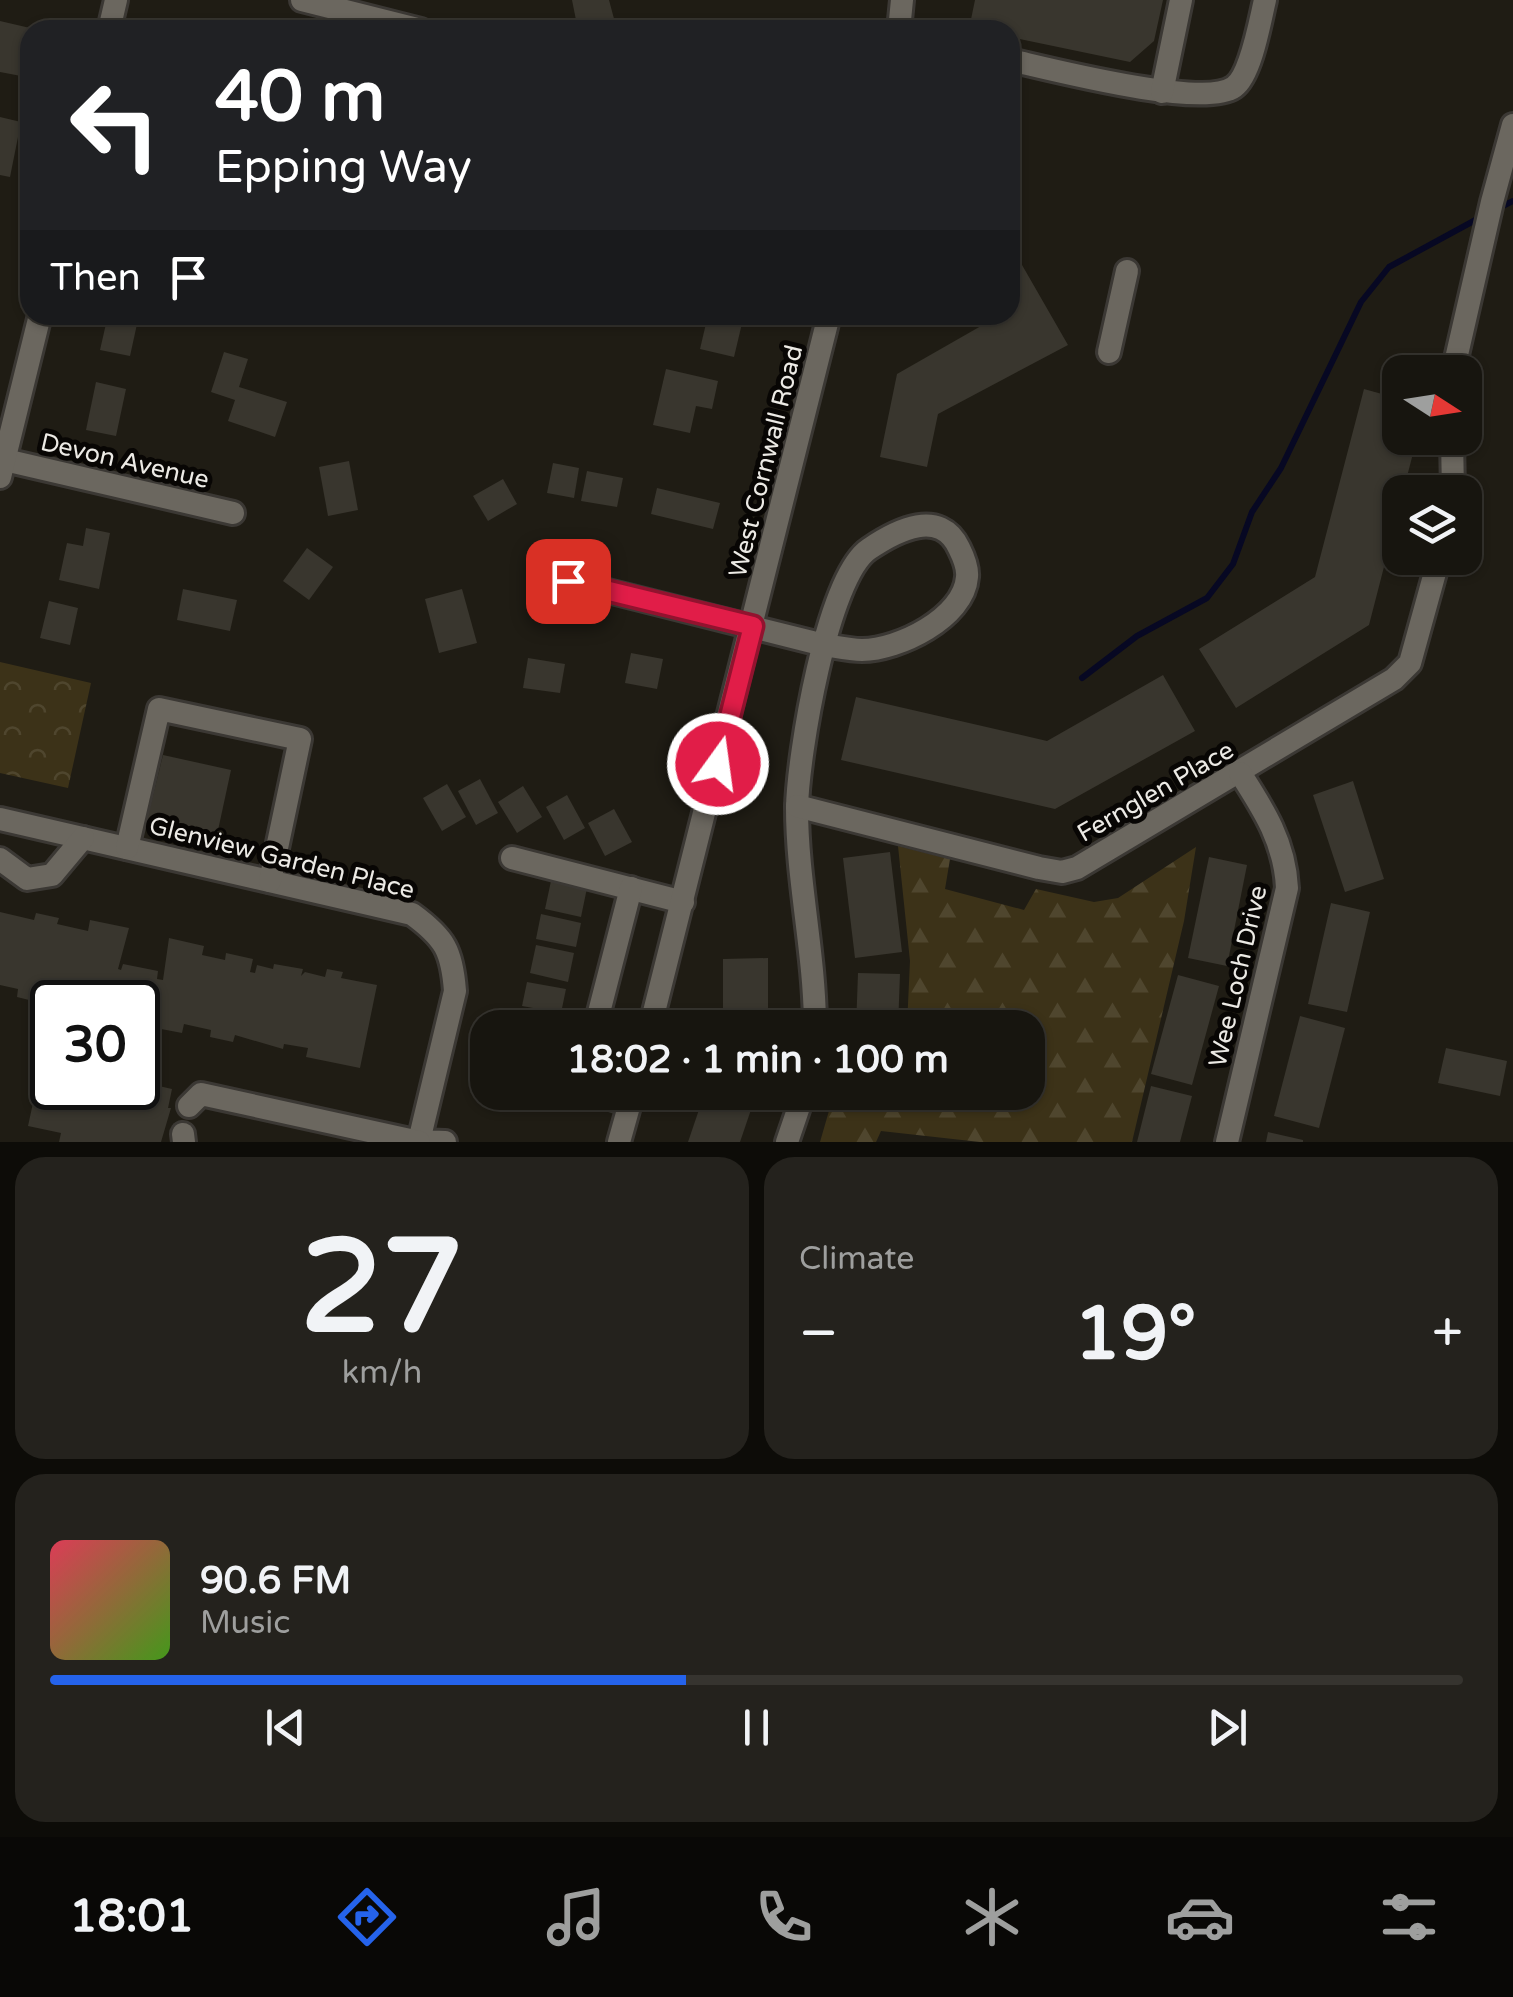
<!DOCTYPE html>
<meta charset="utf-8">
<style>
body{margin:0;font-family:"Varela Round",sans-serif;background:#24221d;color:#f1f3f6;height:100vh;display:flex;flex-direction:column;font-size:38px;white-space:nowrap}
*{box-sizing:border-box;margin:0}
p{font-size:32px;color:#9e9f9e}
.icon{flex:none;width:55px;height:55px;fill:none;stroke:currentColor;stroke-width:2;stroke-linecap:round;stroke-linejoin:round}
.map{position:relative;height:1142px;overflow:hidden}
.sheet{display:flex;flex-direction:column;gap:15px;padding:15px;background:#0d0c08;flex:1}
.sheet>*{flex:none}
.hud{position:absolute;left:20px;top:20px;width:1000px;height:305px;border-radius:30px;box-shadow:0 2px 8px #0004,0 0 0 2px #36342f;background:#202124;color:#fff;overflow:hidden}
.needle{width:65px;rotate:102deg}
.controls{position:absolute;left:1382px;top:355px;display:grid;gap:20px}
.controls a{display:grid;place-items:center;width:100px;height:100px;border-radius:20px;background:#17150f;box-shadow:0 2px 8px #0004,0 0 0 2px #36342f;font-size:50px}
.speed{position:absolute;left:30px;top:980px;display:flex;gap:20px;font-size:50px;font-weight:700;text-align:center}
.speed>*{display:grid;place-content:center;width:130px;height:130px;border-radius:50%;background:#17150f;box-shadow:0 2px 8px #0004,0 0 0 2px #36342f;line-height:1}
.speed .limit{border:5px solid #111;border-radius:15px;background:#fff;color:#111}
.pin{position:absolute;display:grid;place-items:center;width:85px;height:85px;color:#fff;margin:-42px;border-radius:20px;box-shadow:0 5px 15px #0006}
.me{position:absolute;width:110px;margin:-55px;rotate:14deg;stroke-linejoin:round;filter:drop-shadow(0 0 8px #0008)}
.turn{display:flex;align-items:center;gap:35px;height:210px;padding:0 30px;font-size:45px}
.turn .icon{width:130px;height:130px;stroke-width:2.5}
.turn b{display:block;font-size:70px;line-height:85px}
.then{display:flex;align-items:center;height:95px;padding:0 30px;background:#0003;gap:20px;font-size:38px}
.big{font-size:75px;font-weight:800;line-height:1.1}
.sheet .tile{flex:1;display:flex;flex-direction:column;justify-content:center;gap:15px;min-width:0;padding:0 35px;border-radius:30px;background:#24221d}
.sheet .dial{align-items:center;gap:0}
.dial b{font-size:130px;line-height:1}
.song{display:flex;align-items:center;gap:30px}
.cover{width:120px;height:120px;border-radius:15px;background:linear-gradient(135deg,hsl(350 70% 55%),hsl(100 70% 35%))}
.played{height:10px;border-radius:5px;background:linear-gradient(90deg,#2563eb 45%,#36342f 45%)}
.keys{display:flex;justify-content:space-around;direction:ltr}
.heat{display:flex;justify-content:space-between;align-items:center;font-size:55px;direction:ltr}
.sheet .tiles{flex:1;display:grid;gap:15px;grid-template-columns:1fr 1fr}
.tile:last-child{grid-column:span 2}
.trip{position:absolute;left:470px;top:1010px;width:575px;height:100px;border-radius:30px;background:#17150f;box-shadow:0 2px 8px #0004,0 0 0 2px #36342f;font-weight:800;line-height:100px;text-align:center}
.tabs{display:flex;height:160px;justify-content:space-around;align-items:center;background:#090806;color:#9e9f9e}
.tabs .icon{width:70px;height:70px}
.tabs .selected{color:#2563eb}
.tabs b{font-size:45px;color:#f1f3f6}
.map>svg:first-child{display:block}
.forest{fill:url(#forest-firs)}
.park{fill:url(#park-crowns)}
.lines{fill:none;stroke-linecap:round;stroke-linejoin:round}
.stream{stroke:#070823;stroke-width:6}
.building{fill:#39362e}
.minor-casing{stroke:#3b3834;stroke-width:28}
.minor{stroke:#6b675f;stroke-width:22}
.route-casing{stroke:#92132f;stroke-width:25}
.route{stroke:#e11d48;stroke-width:18}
.labels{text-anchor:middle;stroke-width:10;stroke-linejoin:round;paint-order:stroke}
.street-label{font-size:25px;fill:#eceae5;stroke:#080604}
</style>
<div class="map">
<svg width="1513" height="1142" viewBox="0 0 1513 1142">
<defs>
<pattern id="forest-firs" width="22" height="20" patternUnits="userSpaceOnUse" patternTransform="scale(2.5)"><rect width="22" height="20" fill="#3c3218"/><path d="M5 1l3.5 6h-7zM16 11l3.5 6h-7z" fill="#4f462e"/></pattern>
<pattern id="park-crowns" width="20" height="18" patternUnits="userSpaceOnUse" patternTransform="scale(2.5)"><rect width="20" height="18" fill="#3c3218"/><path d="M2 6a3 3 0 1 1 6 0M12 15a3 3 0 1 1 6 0" fill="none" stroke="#4f462e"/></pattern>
</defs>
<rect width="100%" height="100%" fill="#1f1c14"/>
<polygon class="forest" points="898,846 950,859 945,889 1024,910 1036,889 1094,902 1118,898 1196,847 1184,921 1132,1142 980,1142 881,1131 876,1142 820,1142 833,1097 902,1098 903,1092 1028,1092 1028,1028 907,1027 910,961"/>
<polygon class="park" points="0,662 91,683 68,788 0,773"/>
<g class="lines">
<g class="stream">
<polyline points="1497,209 1513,201"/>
<polyline points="1082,678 1137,636 1207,598 1233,564 1252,512 1281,468 1361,302 1389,267 1481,217"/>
</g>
</g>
<g class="building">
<polygon points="572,0 609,0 617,30 578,30"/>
<polygon points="975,0 1163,0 1154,41 1130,62 1010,37 1010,30 969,29"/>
<polygon points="0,21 30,28 21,76 0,72"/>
<polygon points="0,117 21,122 10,177 0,175"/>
<polygon points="1010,244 1068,345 938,414 927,467 880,457 897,374 981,326 975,315 1010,315"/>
<polygon points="108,315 139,315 130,356 100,350"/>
<polygon points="708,315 744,315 734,357 700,349"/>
<polygon points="224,352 248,359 239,387 287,402 275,437 228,421 235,400 211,392"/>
<polygon points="666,369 718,381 712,409 696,406 690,433 653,425"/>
<polygon points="96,382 126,389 116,436 86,430"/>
<polygon points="1364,389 1400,399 1400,438 1417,438 1403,492 1400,492 1400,505 1369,625 1236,708 1199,649 1315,577"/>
<polygon points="349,461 358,510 328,516 319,467"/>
<polygon points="553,463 579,468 574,498 547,493"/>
<polygon points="587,471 623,478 617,507 581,501"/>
<polygon points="503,479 517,504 488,521 473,496"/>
<polygon points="657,488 720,503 713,529 651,514"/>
<polygon points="86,528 110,533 99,589 59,580 67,543 83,546"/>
<polygon points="307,548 333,567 309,600 283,581"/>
<polygon points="183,589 237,600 230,631 177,620"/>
<polygon points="462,589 477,643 439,653 425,599"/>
<polygon points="49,601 78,608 70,645 40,638"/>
<polygon points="631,653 663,659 657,689 625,683"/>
<polygon points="528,658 565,664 560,693 523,688"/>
<polygon points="1163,675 1195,731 1055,809 841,760 856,697 1047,741"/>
<polygon points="163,755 231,770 217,835 147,820"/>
<polygon points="480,779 498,813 476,825 458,791"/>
<polygon points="1353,781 1384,879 1345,892 1313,795"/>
<polygon points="447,784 466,817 442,831 423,798"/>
<polygon points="523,786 542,817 517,833 498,802"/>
<polygon points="567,795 585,828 564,840 546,807"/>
<polygon points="614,809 632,842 605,856 588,823"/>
<polygon points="890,852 902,952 855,958 843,858"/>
<polygon points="1209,857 1247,865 1227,966 1188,958"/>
<polygon points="551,881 587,888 581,917 545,909"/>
<polygon points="1331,903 1370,912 1347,1012 1308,1004"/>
<polygon points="0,912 34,920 36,913 59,918 57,924 88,931 90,920 129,928 118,969 121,970 123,964 158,971 157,979 163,980 169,938 204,946 202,955 225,960 226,953 253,959 250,972 255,973 257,965 273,969 274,964 303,969 301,976 305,972 325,977 327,969 343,972 341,978 377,985 360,1068 306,1057 308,1048 284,1044 283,1049 235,1035 233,1042 210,1037 211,1030 184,1024 182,1033 156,1028 153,1043 159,1044 153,1072 143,1070 141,1079 151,1081 150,1084 172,1089 168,1108 171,1108 161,1142 59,1142 61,1133 28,1126 43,1057 52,1059 52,1088 138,1088 138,1002 81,1002 43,994 41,1003 17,997 18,989 0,985"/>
<polygon points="541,914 581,923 576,947 536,939"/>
<polygon points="536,945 574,953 568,982 530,973"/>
<polygon points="768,958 768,1028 723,1028 723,959"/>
<polygon points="858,973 900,974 898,1028 856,1028"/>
<polygon points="1178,975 1219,986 1192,1085 1151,1074"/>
<polygon points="527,982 566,989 561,1013 522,1006"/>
<polygon points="519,1014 557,1023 556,1028 515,1028"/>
<polygon points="1300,1016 1345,1028 1319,1128 1274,1116"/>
<polygon points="1446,1048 1507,1061 1500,1096 1438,1083"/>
<polygon points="1151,1086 1192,1096 1180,1142 1137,1142"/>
<polygon points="705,1092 757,1092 740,1142 688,1142"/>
<polygon points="1268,1132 1303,1140 1303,1142 1266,1142"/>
</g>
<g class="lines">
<defs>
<g id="minor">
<polyline points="302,0 421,30"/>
<polyline points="109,30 116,0"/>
<polyline points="899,30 902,0"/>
<path d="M1010,60c40,9 193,49 224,27 17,-12 26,-66 31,-87"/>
<polyline points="1162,92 1181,0"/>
<polyline points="1109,352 1127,271"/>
<polyline points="1453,372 1492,202 1513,125"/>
<polyline points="1452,438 1453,492"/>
<polyline points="5,460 233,513"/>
<polyline points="0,477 40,315"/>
<path d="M568,581l256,64c13,2 26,5 38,5 36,0 102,-32 105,-73 1,-9 -4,-21 -8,-29 -19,-40 -62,-18 -90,1 -42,28 -71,207 -72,259 0,73 18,146 18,220"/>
<polyline points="797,806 1039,868 1062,872 1077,868 1394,679 1410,663 1439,558"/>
<path d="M0,819l412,95c33,24 40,37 43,77l-36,150 26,1"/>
<polyline points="127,848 159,709 300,739 270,881"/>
<polyline points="512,858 683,902"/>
<polyline points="0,859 27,879 52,875 83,838"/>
<polyline points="595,1028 631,888"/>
<polyline points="650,1028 829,315"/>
<polyline points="591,1092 630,1104"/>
<polyline points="189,1106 201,1094 419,1142"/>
<polyline points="183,1134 184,1142"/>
<polyline points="619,1142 633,1092"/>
<polyline points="787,1142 804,1092"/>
<path d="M1227,1142l60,-254c-2,-45 -23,-78 -47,-115"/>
</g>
</defs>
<use href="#minor" class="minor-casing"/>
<use href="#minor" class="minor"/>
</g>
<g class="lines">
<defs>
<polyline id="route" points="568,581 753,626 718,764"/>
</defs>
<use href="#route" class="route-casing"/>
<use href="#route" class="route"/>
</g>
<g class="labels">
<g class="street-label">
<text transform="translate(125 460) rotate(13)" y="9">Devon Avenue</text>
<text transform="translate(765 461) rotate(-76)" y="9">West Cornwall Road</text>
<text transform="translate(1155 791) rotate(-30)" y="9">Fernglen Place</text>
<text transform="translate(282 857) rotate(14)" y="9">Glenview Garden Place</text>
<text transform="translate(1237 976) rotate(-77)" y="9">Wee Loch Drive</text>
</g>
</g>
</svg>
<div class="controls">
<a><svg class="needle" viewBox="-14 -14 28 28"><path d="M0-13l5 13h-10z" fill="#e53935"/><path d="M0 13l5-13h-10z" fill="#9e9f9e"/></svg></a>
<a><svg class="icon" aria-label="layers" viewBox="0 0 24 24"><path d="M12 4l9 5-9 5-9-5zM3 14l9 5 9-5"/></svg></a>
</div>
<div class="speed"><div class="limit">30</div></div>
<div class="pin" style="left:568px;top:581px;background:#d93025"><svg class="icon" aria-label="arrive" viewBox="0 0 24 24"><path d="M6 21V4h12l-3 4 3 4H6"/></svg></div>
<svg class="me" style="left:718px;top:764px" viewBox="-20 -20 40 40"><circle r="17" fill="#e11d48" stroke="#fff" stroke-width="3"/><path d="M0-11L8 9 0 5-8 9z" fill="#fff"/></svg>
<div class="trip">18:02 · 1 min · 100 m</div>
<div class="hud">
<div class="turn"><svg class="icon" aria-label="left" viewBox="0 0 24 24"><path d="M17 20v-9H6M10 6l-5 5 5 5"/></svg><div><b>40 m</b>Epping Way</div></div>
<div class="then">Then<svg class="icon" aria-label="arrive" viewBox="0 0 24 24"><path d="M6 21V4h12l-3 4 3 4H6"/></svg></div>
</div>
</div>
<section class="sheet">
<div class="tiles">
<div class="tile dial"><b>27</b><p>km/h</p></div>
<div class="tile"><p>Climate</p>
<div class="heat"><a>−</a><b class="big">19°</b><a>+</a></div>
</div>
<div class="tile">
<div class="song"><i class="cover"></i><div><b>90.6 FM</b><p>Music</p></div></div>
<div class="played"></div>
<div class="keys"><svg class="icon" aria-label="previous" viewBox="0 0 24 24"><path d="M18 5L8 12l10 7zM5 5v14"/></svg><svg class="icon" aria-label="pause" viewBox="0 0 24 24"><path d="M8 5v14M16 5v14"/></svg><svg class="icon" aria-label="next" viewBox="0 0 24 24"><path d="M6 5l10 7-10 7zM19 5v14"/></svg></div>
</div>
</div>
</section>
<nav class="tabs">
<b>18:01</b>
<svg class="icon selected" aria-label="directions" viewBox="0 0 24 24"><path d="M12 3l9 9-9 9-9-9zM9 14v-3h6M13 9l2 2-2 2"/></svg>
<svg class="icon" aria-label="music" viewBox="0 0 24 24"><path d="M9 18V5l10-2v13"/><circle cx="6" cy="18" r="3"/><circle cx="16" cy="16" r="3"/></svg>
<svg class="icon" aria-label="phone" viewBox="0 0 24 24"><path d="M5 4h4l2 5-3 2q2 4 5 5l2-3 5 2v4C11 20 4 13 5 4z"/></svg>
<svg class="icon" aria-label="climate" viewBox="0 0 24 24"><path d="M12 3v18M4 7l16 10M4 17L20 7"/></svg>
<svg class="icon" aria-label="car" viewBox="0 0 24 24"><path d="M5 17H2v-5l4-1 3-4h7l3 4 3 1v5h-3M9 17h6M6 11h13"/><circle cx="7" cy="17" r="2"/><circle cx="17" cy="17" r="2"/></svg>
<svg class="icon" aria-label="filters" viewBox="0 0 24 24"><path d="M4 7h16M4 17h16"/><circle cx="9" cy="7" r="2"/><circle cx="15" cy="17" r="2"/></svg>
</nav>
